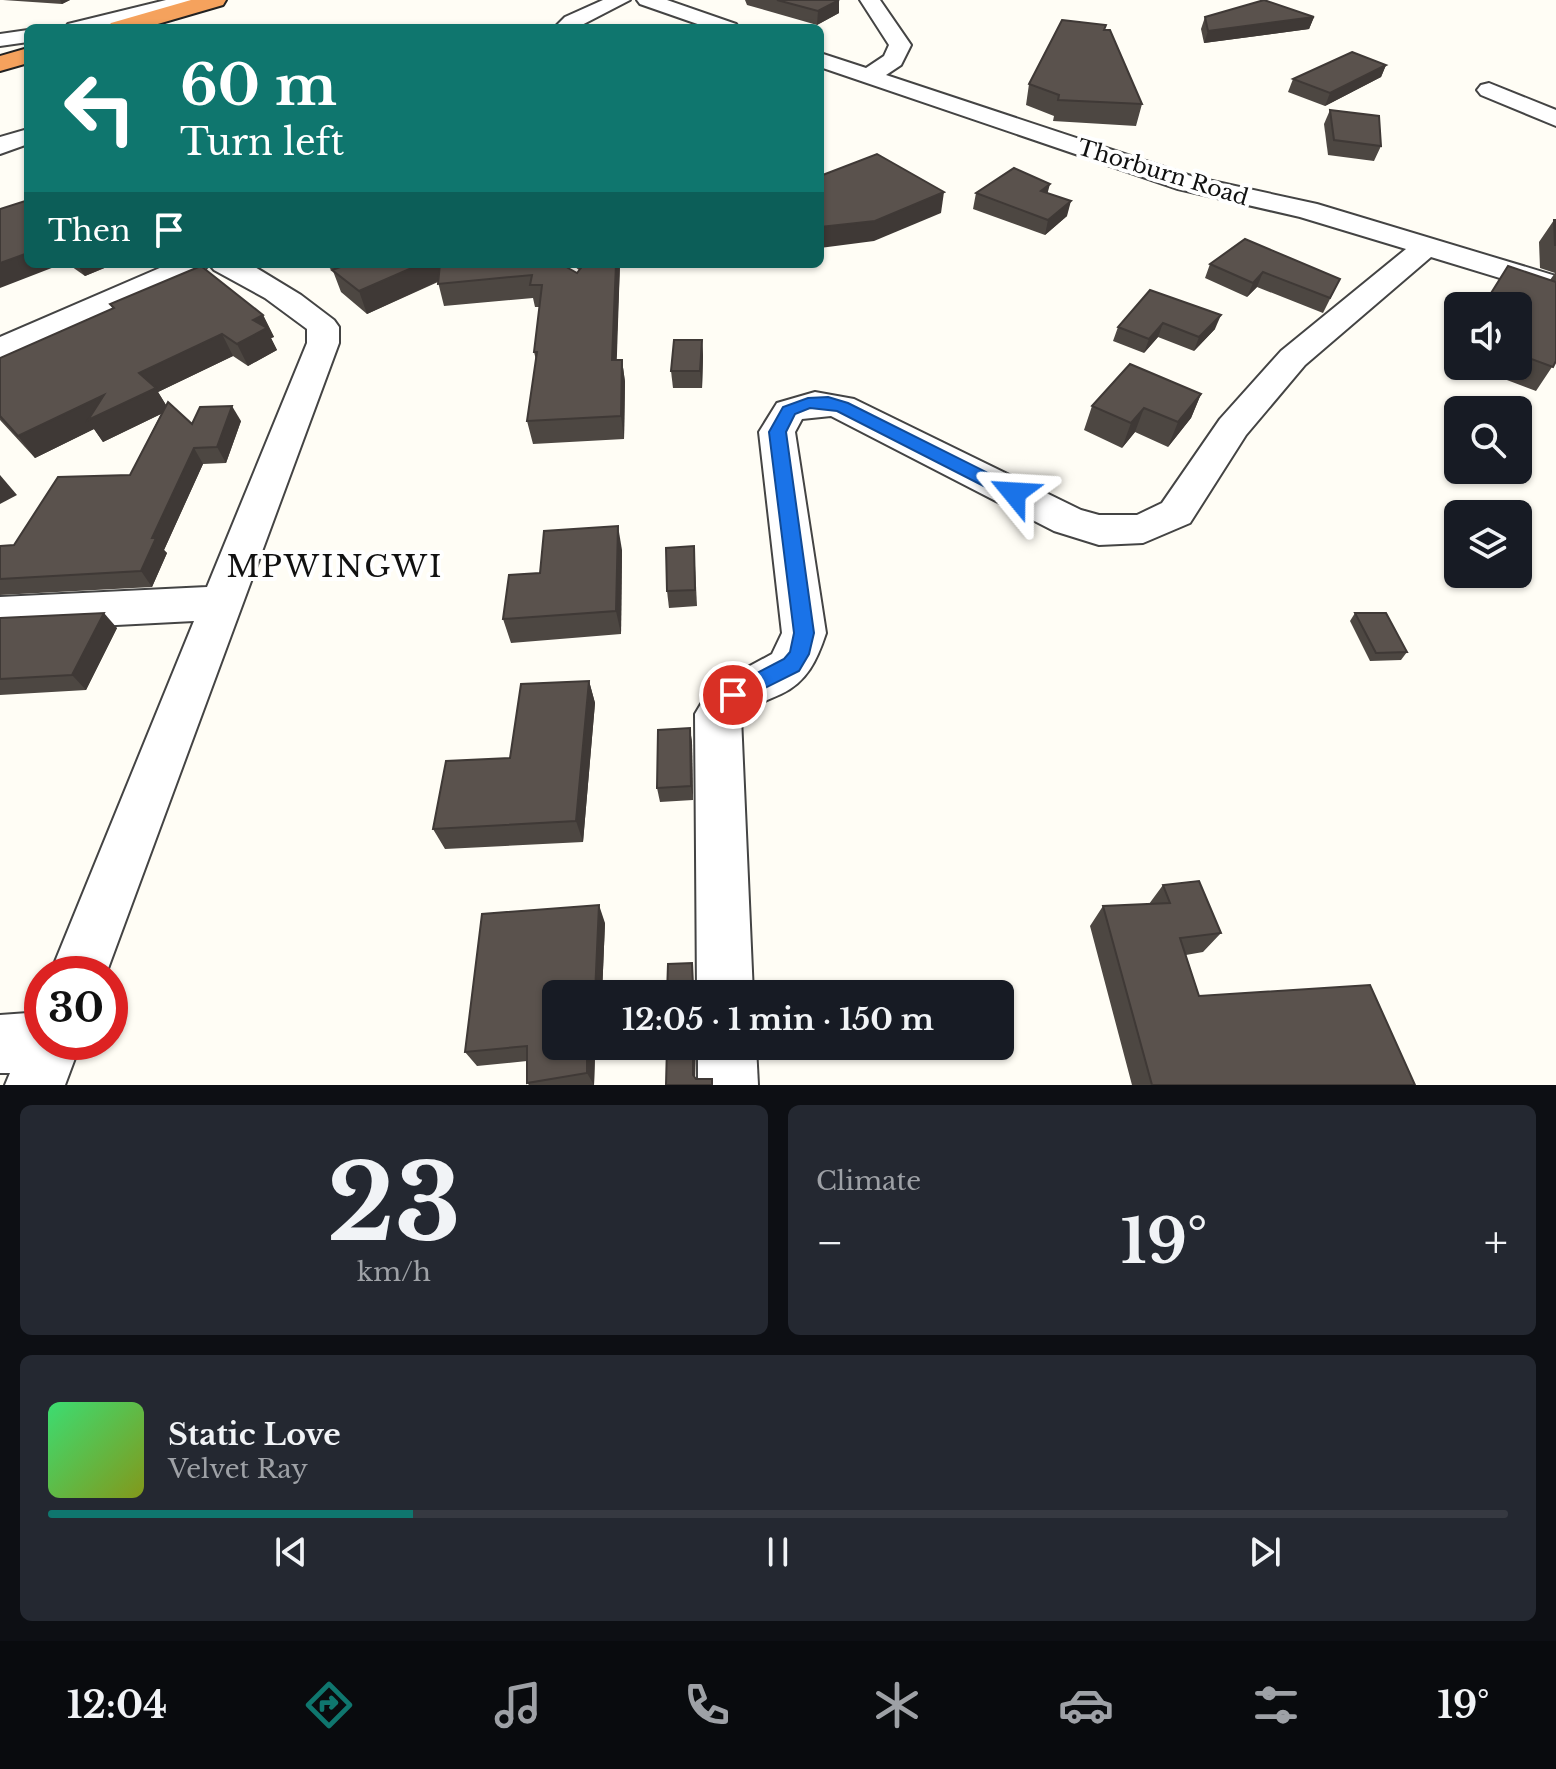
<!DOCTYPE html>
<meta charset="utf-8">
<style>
body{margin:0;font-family:"Libre Baskerville",serif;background:#242831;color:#f1f3f6;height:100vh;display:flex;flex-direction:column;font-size:30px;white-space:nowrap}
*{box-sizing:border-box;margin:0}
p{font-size:26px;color:#9ea1a6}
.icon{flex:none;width:44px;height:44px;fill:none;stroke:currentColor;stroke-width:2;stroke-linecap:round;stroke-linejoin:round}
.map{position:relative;height:1085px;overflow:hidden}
.details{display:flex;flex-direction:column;gap:20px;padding:20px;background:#0d0f14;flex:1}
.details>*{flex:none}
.top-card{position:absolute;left:24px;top:24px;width:800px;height:244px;border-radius:12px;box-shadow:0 2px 6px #0004;background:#0f766e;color:#fff;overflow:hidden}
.buttons{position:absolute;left:1444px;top:292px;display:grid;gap:16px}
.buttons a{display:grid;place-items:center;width:88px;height:88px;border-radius:12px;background:#171b24;box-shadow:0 2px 6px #0004;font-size:40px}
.speed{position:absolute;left:24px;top:956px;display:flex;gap:16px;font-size:40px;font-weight:700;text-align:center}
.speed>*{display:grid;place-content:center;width:104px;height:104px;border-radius:50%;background:#171b24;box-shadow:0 2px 6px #0004;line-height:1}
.speed .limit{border:12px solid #d22;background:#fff;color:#111}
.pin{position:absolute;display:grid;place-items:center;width:68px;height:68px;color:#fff;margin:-34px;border:4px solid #fff;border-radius:50%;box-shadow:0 2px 8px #0007}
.me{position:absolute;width:88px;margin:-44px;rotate:297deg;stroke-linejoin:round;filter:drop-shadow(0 0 6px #0008)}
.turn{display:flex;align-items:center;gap:28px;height:168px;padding:0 24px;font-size:36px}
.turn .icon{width:104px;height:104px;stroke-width:2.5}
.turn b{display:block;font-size:56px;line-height:68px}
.then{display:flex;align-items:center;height:76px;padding:0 24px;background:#0003;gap:16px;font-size:30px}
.big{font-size:60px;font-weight:800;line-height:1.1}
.details .card{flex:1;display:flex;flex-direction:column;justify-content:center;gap:12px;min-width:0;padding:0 28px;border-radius:12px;background:#242831}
.details .dial{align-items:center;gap:0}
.dial b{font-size:104px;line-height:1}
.song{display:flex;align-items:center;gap:24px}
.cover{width:96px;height:96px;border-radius:12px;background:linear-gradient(135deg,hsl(140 70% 55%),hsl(70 70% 35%))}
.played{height:8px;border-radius:4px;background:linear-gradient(90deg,#0f766e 25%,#363941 25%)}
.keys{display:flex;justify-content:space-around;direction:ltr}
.heat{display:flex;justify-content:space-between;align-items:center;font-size:44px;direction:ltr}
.details .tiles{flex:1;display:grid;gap:20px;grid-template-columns:1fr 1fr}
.card:last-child{grid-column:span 2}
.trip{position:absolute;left:542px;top:980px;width:472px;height:80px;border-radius:12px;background:#171b24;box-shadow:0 2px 6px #0004;font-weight:800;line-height:80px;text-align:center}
.menu{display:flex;height:128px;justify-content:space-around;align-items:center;background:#090b0e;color:#9ea1a6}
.menu .icon{width:56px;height:56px}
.menu .on{color:#0f766e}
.menu b{font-size:36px;color:#f1f3f6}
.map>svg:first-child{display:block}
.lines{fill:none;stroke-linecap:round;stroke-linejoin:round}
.minor-casing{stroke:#444;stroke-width:4}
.highway-casing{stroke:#222;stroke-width:4}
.minor{fill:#fff;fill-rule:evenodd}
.highway{fill:#f5a25d;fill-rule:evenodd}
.wall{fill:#4d4742}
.shaded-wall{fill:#3f3936}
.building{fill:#5a524d;stroke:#3f3936;stroke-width:2}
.route{fill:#1a73e8;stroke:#114b97;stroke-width:2}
.labels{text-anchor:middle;stroke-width:8;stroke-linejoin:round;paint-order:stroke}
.far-street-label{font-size:22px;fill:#111;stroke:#fff}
.quarter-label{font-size:30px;letter-spacing:2px;fill:#111;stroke:#fff}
</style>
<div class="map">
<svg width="1556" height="1085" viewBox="0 0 1556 1085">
<rect width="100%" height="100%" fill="#fffdf5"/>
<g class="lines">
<defs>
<g id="minor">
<polygon points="166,0 201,0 198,4 101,28 65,28 68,24"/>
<polygon points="603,0 630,0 576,28 554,28 565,17"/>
<polygon points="637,0 667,0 736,24 739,28 709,28 640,4"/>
<path d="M860,0h20l31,45 -10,20 -15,10 308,102 123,27 239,72v19l-125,-38 -126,108 -59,70 -56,88 -47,20 -44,2 -45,-14 -223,-115 -29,3 -7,13 31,201c-9,27 -19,49 -45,61 -15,7 -29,11 -40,23l12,277h-56l-2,-280 16,-27 61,-33 10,-21 -23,-201 18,-29 38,-11 39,7 227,111 18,5h38l25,-12 58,-84 61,-68 125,-102 -106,-32 -122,-28 -358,-122v-14l46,15 18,-12 5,-11z"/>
<polygon points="28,30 28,42 0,46 0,34"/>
<polygon points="1489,83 1556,110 1556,126 1481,95 1477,90 1481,85"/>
<polygon points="28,129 28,144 0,154 0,137"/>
<polygon points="169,264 209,264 204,270 0,359 0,337"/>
<polygon points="209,264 250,264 301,295 334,320 339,327 339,343 106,974 50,974 194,621 0,631 0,597 207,587 307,343 307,329 265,298 214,270"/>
<polygon points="42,1012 42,1042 81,1042 65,1085 5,1085 10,1073 0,1073 0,1015"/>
<polygon points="698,1046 756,1046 758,1085 698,1085"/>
</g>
<g id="highway">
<polygon points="191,0 226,0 223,5 144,28 107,28 111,23"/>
<polygon points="28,48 28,63 0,71 0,56"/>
</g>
</defs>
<use href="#minor" class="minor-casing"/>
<use href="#highway" class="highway-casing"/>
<use href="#minor" class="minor"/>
<use href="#highway" class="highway"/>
</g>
<g class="wall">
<polygon points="3,0 70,0 62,4"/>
<polygon points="745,0 839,0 839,13 817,25 747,5"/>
<polygon points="1205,17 1314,17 1309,29 1204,43 1201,29"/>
<polygon points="1105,30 1142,104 1136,126 1053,121 1054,116 1026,105 1029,84"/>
<polygon points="1386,65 1381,77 1325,106 1288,92 1293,79"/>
<polygon points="1330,110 1381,146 1374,161 1328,155 1324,124"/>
<polygon points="976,193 1047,193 1067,216 1045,235 973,209"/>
<polygon points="1554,220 1556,220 1556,361 1536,391 1470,366 1518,366 1518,306 1550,280 1555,273 1540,268 1539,242"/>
<polygon points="68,264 114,264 85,276"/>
<polygon points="325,264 561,264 577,273 579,270 571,264 620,264 616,360 622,360 625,382 624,439 533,444 527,421 536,360 534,352 540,307 535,307 533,298 444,306 438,282 367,314 341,292 333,271"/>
<polygon points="1210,264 1340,279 1323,313 1257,287 1247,297 1205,278"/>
<polygon points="1150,290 1215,329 1194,351 1158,337 1144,353 1113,341 1118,327"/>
<polygon points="110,304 263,315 274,337 271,338 277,350 248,366 233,356 158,392 166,405 192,424 241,421 226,463 203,464 164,550 167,553 152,587 0,595 0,546 14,545 130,475 161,414 103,442 94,429 35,458 0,420 0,358 113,309"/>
<polygon points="702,340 703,356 702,388 673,388 671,371"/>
<polygon points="1458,345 1458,361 1450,358"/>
<polygon points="1201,394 1191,418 1168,447 1135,432 1122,448 1084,430 1092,406"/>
<polygon points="694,546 697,606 669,608 667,591"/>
<polygon points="622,550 621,634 511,643 503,619 540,573"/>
<polygon points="1355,613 1407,652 1401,660 1370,661 1350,621"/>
<polygon points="0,618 117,628 86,690 0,695"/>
<polygon points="589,681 595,703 583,842 445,849 433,829 510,758"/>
<polygon points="690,728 692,743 693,800 660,802 657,788"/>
<polygon points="1163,885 1221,933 1203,952 1186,955 1199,996 1415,1085 1132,1085 1090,926 1103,906 1149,904"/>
<polygon points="605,923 602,994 556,994 556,1046 600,1046 600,1055 595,1055 594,1085 529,1085 527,1083 527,1061 477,1066 465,1052"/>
</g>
<g class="shaded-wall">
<polygon points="60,0 70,0 62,4"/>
<polygon points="839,0 839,13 817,25 818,11"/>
<polygon points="1314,17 1309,29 1204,43 1208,31"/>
<polygon points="1386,65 1381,77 1325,106 1330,93"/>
<polygon points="1050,184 1046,199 1041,191"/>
<polygon points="944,192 941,213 874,241 820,248 820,227"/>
<polygon points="1071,201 1067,216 1045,235 1048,220"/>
<polygon points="28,253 28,264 62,264 0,288 0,263"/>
<polygon points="77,264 114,264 85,276"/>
<polygon points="421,264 443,264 447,277 367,314 359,291"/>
<polygon points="616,264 620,264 616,383 612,360"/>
<polygon points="1263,272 1257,287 1247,297 1253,283"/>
<polygon points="263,315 274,337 271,338 277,350 248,366 237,344 253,320"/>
<polygon points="1221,315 1215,329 1194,351 1199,337"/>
<polygon points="1163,323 1158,337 1144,353 1149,339"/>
<polygon points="222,334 233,356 158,392 169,410 103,442 94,429 35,458 18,436 139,373"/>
<polygon points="702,340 703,356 702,388 700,371"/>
<polygon points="622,360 625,382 624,439 621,416"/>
<polygon points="1201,394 1191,418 1168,447 1178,422"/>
<polygon points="232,406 241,421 226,463 217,447"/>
<polygon points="1144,408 1135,432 1122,448 1131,423"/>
<polygon points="194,448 203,464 164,550 167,553 152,587 141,571 152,538"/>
<polygon points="0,475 17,495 0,504"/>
<polygon points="618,526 622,550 621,634 616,611"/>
<polygon points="104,613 117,628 86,690 72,675"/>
<polygon points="589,681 595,703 583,842 576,821"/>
<polygon points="690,728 692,743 693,800 691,786"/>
<polygon points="599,905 605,923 602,994 595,994"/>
<polygon points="587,1046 590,1046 595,1055 594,1085 587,1073"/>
<polygon points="595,1046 600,1046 600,1055"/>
<polygon points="693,1046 696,1046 695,1085 693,1075"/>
</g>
<g class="building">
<polygon points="777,0 839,0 818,11"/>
<polygon points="1264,0 1314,17 1208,31 1205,17"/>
<polygon points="1062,20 1106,25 1104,30 1110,30 1142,104 1058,100 1059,95 1029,84"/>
<polygon points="1352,52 1386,65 1330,93 1293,79"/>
<polygon points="1330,110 1379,116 1381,146 1334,140"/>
<polygon points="877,154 944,192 875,221 820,227 820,176"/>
<polygon points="1014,168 1050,184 1041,191 1071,201 1048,220 976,193"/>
<polygon points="28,200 28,253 0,263 0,209"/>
<polygon points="1554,220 1556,220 1556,245 1555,245"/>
<polygon points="1245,239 1340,279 1330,298 1263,272 1253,283 1210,264"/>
<polygon points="341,264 421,264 359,291 332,270 343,266"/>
<polygon points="440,264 561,264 577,273 584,264 616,264 612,360 622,360 621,416 527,421 537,352 534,352 542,285 530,285 532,275 438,284"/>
<polygon points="201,266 263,315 253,320 267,328 237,344 222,334 139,373 156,388 88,420 104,395 18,436 0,416 0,358 114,308 110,304"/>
<polygon points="1508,266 1556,282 1556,361 1553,367 1518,354 1518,306 1483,306"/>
<polygon points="1150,290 1221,315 1199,337 1163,323 1149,339 1118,327"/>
<polygon points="674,340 702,340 700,371 671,371"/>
<polygon points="1130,364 1201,394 1178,422 1144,408 1131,423 1092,406"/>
<polygon points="168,402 192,424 200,407 232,406 217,447 194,448 152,538 156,538 141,571 0,579 0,546 14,545 58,477 130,475"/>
<polygon points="618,526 616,611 503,619 509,575 540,573 544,531"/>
<polygon points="694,546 695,590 667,591 666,548"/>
<polygon points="104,613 72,675 0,679 0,618"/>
<polygon points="1355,613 1386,613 1407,652 1376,653"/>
<polygon points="589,681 576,821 433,829 446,761 510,758 521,684"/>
<polygon points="690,728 691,786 657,788 658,730"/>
<polygon points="1199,881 1221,933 1180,938 1199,996 1370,985 1415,1085 1152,1085 1103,906 1170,903 1163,885"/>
<polygon points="599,905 595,994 556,994 556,1046 587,1046 587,1073 527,1083 527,1046 465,1052 482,914"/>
<polygon points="692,963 693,985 712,986 712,994 667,994 668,964"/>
<polygon points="667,1046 693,1046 693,1075 696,1079 712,1079 712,1085 666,1085"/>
</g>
<polygon class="route" points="828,397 848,403 1020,489 1022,493 1020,498 1007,498 837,411 810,408 795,414 786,432 814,633 809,654 799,671 733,704 726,701 723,695 726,689 784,659 790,652 794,633 769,432 783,407 808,398"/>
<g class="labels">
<g class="far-street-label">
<text transform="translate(1163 172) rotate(17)" y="8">Thorburn Road</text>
</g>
<g class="quarter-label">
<text x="335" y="577">MPWINGWI</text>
</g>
</g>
</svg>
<div class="buttons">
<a><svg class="icon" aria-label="sound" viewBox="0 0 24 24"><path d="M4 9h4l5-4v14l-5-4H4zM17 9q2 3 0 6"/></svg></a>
<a><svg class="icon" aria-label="search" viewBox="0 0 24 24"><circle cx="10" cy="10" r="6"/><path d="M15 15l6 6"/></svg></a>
<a><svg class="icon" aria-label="layers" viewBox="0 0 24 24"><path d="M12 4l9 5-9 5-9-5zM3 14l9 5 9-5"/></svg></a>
</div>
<div class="speed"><div class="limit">30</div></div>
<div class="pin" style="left:733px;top:695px;background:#d93025"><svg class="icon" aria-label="arrive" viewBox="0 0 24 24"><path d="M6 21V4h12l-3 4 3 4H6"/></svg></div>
<svg class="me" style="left:1014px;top:493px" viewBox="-20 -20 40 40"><path d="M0-17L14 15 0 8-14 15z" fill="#1a73e8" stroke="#fff" stroke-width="4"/></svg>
<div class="trip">12:05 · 1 min · 150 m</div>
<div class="top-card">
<div class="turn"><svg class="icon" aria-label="left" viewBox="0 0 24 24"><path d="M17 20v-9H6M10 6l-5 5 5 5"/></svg><div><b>60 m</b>Turn left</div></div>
<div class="then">Then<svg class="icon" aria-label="arrive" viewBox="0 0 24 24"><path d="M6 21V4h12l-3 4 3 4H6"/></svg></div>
</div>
</div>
<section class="details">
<div class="tiles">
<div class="card dial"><b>23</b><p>km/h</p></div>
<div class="card"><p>Climate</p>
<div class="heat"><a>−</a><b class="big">19°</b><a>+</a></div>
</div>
<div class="card">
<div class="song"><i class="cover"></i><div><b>Static Love</b><p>Velvet Ray</p></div></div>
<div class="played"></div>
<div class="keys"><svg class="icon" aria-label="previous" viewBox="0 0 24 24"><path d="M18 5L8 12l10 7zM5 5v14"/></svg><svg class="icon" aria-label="pause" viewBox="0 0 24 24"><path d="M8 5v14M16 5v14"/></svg><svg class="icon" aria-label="next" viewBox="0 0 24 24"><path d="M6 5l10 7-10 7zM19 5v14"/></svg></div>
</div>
</div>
</section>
<nav class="menu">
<b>12:04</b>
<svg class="icon on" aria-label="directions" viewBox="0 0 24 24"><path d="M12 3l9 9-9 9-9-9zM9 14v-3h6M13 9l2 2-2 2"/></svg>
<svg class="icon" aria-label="music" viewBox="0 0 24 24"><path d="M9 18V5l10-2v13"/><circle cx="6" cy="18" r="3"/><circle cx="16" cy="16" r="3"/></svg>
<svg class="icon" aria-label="phone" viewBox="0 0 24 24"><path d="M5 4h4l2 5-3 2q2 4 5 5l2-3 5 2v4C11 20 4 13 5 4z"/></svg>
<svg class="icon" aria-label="climate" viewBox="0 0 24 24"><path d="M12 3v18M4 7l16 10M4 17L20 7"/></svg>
<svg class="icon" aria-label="car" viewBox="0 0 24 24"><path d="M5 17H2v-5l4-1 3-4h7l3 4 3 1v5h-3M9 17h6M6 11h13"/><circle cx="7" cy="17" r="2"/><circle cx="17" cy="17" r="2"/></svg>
<svg class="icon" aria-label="filters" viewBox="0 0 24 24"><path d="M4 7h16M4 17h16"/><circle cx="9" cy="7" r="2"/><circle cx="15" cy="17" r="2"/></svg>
<b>19°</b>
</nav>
